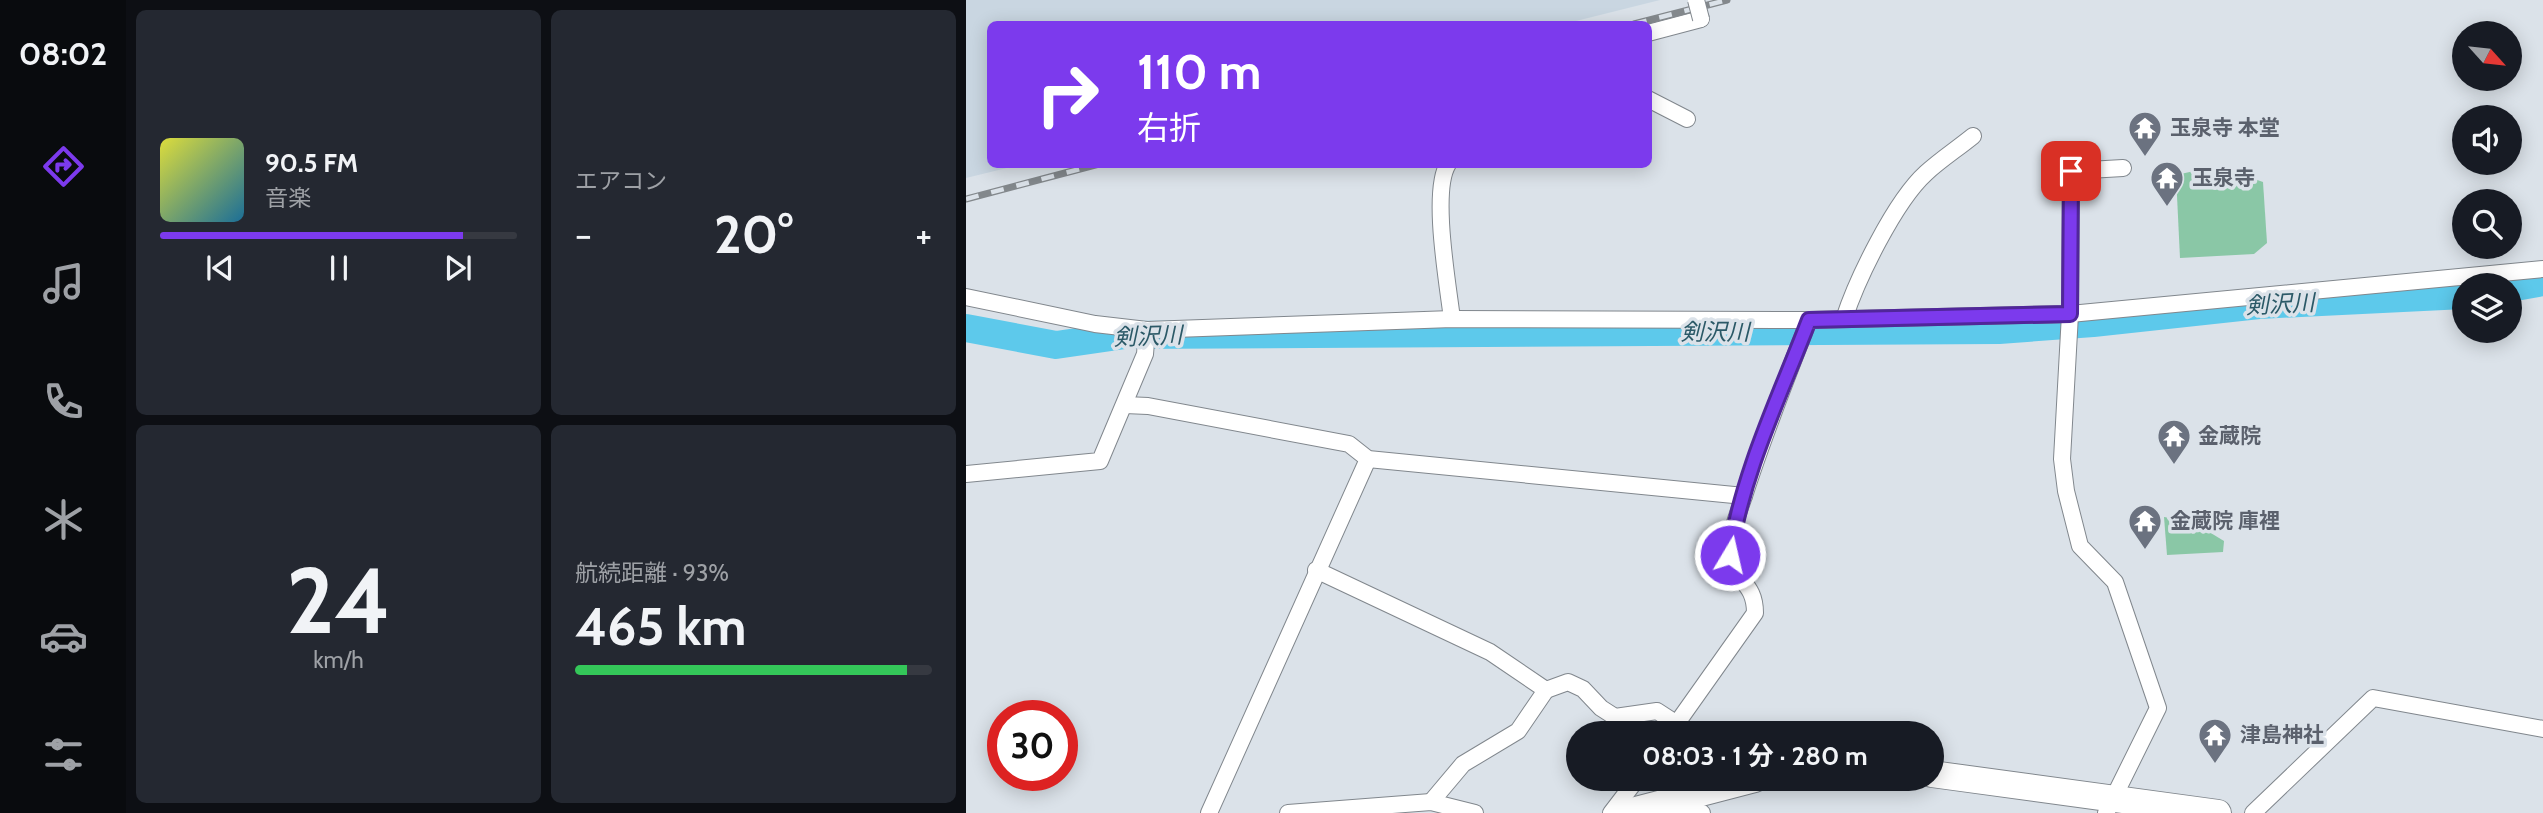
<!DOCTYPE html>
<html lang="ja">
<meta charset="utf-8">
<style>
body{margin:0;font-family:Cabin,"Noto Sans JP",sans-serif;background:#242831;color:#f1f3f6;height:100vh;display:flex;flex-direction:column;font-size:26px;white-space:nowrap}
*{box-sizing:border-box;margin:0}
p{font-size:23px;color:#9ea1a6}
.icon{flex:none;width:38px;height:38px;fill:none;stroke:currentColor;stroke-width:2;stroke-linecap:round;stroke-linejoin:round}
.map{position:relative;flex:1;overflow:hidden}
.sheet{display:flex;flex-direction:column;gap:10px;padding:10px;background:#0d0f14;width:840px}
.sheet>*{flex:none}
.hud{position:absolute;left:21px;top:21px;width:665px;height:147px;border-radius:10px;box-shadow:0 4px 18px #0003;background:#7c3aed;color:#fff;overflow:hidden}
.needle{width:46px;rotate:117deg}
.fabs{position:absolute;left:1486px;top:21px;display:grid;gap:14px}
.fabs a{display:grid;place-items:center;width:70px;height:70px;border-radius:50%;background:#171b24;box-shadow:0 4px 18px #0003;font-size:35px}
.speed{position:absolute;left:21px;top:700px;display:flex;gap:14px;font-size:35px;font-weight:700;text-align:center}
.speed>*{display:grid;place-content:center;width:91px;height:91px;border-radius:50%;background:#171b24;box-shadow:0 4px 18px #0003;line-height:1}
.speed .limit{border:10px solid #d22;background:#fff;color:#111}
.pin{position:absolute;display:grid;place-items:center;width:60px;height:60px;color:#fff;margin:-30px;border-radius:14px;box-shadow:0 4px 10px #0006}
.me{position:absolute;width:77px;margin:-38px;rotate:9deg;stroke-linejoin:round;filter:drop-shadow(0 0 5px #0008)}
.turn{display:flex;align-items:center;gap:24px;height:147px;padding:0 35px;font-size:32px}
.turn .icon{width:91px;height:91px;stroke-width:2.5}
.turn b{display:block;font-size:49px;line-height:60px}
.big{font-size:52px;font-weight:700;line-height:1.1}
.sheet .widget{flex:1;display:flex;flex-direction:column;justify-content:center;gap:10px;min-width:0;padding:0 24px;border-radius:10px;background:#242831}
.sheet .dial{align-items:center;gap:0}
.dial b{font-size:91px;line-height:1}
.song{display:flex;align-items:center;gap:21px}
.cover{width:84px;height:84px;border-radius:10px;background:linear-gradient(135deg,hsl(60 70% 55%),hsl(200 70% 35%))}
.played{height:7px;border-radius:4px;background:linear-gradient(90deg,#7c3aed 85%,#363941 85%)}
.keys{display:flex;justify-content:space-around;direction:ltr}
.heat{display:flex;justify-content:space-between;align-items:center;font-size:38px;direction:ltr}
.charge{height:10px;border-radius:5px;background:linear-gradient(90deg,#34c759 93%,#363941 0)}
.sheet .tiles{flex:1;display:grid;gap:10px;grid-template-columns:repeat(2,1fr)}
.trip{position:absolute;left:600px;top:721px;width:378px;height:70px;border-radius:35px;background:#171b24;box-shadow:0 4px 18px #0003;font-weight:700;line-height:70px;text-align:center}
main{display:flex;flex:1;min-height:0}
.dock{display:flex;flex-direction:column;width:126px;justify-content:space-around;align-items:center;background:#090b0e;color:#9ea1a6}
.dock .icon{width:49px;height:49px}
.dock .active{color:#7c3aed}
.dock b{font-size:32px;color:#f1f3f6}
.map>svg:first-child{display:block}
.built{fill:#c9d6e1}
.green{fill:#8ac7a6}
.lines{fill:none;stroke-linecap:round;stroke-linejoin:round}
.river{stroke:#5dc9eb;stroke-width:28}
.street-casing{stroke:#81878d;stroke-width:18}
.primary-casing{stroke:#81878d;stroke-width:28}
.street{stroke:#fff;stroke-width:16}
.primary{stroke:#fff;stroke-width:26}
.rail-casing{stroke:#83888c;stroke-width:7}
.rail{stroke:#dbe2e9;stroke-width:4.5;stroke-dasharray:13;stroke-linecap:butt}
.street-bridge-casing{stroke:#81878d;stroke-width:18;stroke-linecap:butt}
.street-bridge{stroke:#fff;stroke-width:16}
.route-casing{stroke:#51269a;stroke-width:18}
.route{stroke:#7c3aed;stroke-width:12}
.labels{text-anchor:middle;stroke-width:7;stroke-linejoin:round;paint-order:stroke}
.worship-label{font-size:21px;font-weight:bold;fill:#5b616d;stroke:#dbe2e9;text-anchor:start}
.water-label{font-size:23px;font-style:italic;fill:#2b5967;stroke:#dbe2e9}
</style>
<main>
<nav class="dock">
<b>08:02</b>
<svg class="icon active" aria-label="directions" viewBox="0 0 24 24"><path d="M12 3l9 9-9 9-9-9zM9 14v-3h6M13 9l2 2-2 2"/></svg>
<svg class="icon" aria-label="music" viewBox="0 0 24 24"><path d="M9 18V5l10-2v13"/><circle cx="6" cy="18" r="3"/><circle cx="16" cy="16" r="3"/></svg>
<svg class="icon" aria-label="phone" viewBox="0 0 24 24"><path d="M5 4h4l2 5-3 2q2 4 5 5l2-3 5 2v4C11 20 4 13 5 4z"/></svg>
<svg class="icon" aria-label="climate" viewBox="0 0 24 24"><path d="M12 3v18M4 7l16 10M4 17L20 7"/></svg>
<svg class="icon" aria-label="car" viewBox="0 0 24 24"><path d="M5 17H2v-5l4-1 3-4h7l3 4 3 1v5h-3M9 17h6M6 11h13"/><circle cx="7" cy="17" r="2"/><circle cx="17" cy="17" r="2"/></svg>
<svg class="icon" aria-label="filters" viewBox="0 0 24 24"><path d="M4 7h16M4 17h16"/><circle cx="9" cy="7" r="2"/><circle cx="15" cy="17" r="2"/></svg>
</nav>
<section class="sheet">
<div class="tiles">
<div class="widget">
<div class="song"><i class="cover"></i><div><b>90.5 FM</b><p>音楽</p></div></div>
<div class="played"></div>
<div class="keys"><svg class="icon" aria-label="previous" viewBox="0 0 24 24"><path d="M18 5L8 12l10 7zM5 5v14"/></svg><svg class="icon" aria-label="pause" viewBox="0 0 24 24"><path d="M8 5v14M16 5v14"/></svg><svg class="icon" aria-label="next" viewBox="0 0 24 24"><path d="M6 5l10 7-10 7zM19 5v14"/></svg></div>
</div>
<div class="widget"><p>エアコン</p>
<div class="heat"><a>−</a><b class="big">20°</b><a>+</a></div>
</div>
<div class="widget dial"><b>24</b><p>km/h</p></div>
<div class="widget"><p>航続距離 · 93%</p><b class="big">465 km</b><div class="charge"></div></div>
</div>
</section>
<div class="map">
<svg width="1577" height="813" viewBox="0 0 1577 813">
<rect width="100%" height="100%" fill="#dbe2e9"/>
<polygon class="built" points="0,0 694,0 598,24 24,24 24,164 53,165 0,178"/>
<g class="green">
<polygon points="1251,166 1297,182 1301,243 1288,254 1214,258 1210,175"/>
<polygon points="1198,517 1225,521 1258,541 1257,552 1201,555"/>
</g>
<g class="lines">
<g class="river">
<polyline points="1544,288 1577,282"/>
<polyline points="0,328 90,345 159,335 1033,330 1127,323 1293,305 1498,295"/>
</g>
<defs>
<g id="street">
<polyline points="682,33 735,19"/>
<polyline points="682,99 721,119"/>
<path d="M482,164c-17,27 0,121 4,155"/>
<polyline points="0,297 129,324 181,330 486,319 843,320 1104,314 1577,269"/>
<path d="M878,319c13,-40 51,-118 82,-146 14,-13 31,-24 47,-37"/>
<polyline points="159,405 182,406 383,444 402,459 778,496"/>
<polyline points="0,474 134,461 179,354 181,330"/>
<polyline points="350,570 524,652 580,690 602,682 617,689 635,708 649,717 691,711 711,724"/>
<path d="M704,733l85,-120c0,-32 -21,-30 -24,-57 -3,-21 8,-44 14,-63 19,-59 42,-116 64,-173"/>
<polyline points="465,802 497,764 552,731 580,690"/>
<polyline points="700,807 736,813"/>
<polyline points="243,813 402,459"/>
<polyline points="322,813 465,802 509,813"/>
<polyline points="645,813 671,779"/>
<polyline points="1140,813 1192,708 1149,582 1114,546 1100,491 1096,459 1104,314 1105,171 1157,168"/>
<polyline points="1287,813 1407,698 1577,729"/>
</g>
<g id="primary">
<polyline points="966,774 1252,813"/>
<polyline points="658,813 789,779"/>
</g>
</defs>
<use href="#street" class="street-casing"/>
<use href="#primary" class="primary-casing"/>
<use href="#street" class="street"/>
<use href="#primary" class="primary"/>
<defs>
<g id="rail">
<polyline points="668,24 761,0"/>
<polyline points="0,199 133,164"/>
</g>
</defs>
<use href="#rail" class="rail-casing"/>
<use href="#rail" class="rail"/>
<defs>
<polyline id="street-bridge" points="730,0 735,19"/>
</defs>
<use href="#street-bridge" class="street-bridge-casing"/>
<use href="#street-bridge" class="street-bridge"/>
</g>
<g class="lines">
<defs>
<path id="route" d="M764,555c12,-82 50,-159 79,-235l261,-6 1,-143"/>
</defs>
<use href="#route" class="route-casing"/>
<use href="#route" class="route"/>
</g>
<defs>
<symbol id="temple-pin" viewBox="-11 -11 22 30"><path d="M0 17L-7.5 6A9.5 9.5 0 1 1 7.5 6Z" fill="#6b7280" stroke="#dbe2e9"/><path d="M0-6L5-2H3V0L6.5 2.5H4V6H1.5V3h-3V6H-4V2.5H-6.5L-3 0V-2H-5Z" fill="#fff"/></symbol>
</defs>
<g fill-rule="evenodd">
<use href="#temple-pin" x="1160" y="109" width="38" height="52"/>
<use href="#temple-pin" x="1182" y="159" width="38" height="52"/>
<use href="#temple-pin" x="1189" y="417" width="38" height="52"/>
<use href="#temple-pin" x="1160" y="502" width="38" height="52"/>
<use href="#temple-pin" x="1230" y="716" width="38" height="52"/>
</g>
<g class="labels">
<g class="worship-label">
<text x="1204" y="135">玉泉寺 本堂</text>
<text x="1226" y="185">玉泉寺</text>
<text x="1232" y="443">金蔵院</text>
<text x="1204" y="528">金蔵院 庫裡</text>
<text x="1274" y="742">津島神社</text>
</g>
<g class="water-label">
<text transform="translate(1314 304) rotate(-3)" y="8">剣沢川</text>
<text x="749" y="340">剣沢川</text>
<text transform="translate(182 336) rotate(-2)" y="8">剣沢川</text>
</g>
</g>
</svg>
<div class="fabs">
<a><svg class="needle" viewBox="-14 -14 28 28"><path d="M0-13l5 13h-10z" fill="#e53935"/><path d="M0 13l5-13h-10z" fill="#9ea1a6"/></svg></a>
<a><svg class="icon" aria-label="sound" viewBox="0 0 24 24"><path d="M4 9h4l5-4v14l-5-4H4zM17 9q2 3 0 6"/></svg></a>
<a><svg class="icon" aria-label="search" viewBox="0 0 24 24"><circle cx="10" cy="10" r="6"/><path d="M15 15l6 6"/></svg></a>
<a><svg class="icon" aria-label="layers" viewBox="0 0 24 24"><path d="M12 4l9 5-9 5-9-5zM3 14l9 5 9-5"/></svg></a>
</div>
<div class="speed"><div class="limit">30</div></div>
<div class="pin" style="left:1105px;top:171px;background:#d93025"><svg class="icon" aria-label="arrive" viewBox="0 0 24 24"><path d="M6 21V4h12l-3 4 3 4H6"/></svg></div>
<svg class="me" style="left:764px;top:555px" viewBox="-20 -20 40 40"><circle r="17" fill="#7c3aed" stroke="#fff" stroke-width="3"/><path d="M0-11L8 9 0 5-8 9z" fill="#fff"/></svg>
<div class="trip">08:03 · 1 分 · 280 m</div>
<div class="hud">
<div class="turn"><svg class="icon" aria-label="right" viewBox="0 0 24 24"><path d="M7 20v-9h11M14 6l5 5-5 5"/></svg><div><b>110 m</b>右折</div></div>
</div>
</div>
</main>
